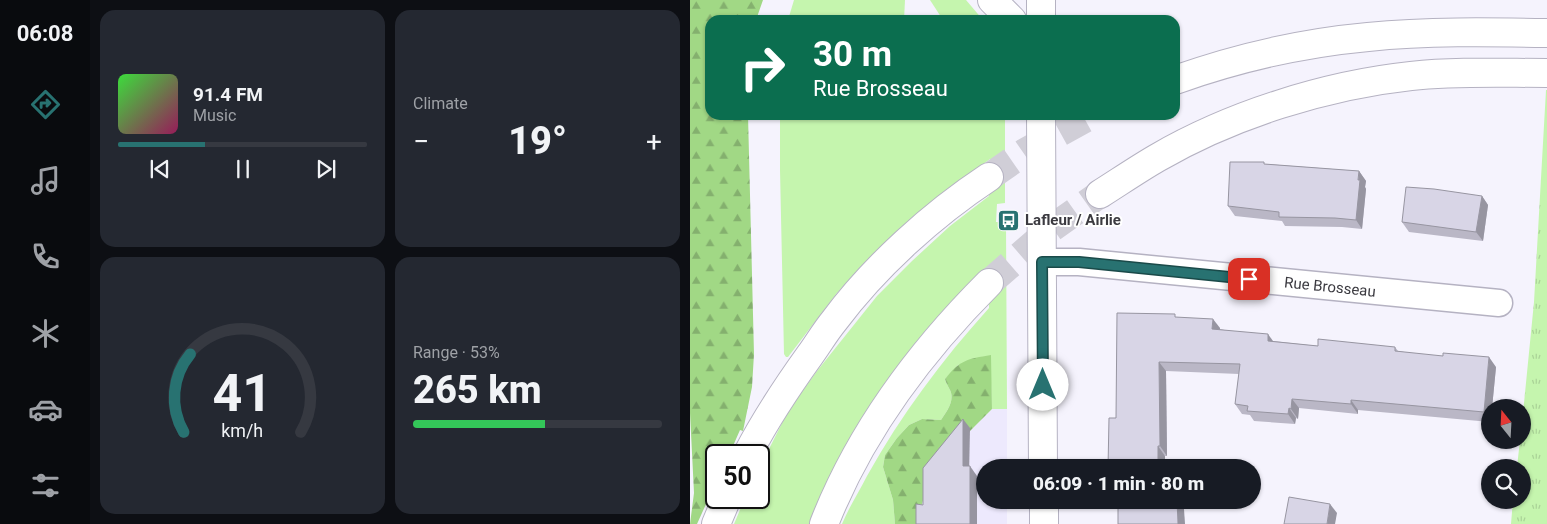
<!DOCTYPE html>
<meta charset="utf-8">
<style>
body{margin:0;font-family:Roboto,sans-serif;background:#242831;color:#f1f3f6;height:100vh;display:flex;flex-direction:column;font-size:19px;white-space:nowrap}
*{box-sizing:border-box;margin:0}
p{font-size:16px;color:#9ea1a6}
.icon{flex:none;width:28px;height:28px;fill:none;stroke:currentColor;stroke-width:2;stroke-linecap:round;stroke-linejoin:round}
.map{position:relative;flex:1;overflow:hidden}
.panel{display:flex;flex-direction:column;gap:10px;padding:10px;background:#0d0f14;width:600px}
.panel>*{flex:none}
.banner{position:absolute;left:15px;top:15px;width:475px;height:105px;border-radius:15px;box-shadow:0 1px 4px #0004;background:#0b6e4f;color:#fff;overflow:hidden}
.needle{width:32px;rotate:342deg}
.buttons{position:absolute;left:791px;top:399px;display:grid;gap:10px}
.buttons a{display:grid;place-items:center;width:50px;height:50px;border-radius:50%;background:#171b24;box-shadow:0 1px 4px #0004;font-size:25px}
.speed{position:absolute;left:15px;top:444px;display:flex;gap:10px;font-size:25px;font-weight:700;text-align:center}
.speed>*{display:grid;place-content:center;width:65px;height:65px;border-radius:50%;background:#171b24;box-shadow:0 1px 4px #0004;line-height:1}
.speed .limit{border:2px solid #111;border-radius:8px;background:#fff;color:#111}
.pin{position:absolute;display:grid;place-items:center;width:42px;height:42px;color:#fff;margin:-21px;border-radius:10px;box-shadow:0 2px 8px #0006}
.me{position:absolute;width:55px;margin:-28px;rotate:0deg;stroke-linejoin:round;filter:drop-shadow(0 0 4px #0008)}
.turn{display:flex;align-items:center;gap:18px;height:105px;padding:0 25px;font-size:22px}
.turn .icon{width:65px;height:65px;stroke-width:2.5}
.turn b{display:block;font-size:35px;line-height:42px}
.big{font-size:38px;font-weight:800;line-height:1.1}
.panel .card{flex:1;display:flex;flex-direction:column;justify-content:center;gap:8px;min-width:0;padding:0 18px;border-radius:15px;background:#242831}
.panel .dial{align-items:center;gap:0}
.dial svg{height:130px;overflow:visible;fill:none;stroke:#363941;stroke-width:7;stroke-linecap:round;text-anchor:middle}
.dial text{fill:#f1f3f6;stroke:none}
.song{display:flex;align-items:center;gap:15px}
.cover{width:60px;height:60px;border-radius:8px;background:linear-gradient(135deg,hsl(120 70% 55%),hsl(330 70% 35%))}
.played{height:5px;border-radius:2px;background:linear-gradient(90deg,#287271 35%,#363941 35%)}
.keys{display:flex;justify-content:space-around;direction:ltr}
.heat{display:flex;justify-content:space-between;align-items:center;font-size:28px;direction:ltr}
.charge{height:8px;border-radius:4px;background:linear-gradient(90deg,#34c759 53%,#363941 0)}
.panel .tiles{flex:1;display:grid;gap:10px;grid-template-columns:repeat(2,1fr)}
.trip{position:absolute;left:286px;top:459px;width:285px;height:50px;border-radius:25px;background:#171b24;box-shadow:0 1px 4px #0004;font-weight:800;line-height:50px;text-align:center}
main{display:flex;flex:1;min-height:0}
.menu{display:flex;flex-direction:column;width:90px;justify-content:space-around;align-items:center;background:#090b0e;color:#9ea1a6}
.menu .icon{width:35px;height:35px}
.menu .active{color:#287271}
.menu b{font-size:22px;color:#f1f3f6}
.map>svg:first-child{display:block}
.built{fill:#ede9fd}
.grass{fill:#c5f5ae}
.forest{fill:url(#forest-firs)}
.park{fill:url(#park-tufts)}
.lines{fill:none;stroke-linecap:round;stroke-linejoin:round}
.trunk-tunnel{stroke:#d0ced7;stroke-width:28;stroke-dasharray:28 14;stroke-linecap:butt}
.minor-casing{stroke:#b5b2c2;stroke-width:29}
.secondary-casing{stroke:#b5b2c2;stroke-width:30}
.trunk-casing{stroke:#b5b2c2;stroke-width:30}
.minor{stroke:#fff;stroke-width:26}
.secondary{stroke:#fff;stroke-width:28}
.trunk{stroke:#fff;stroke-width:28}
.wall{fill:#bab7c6}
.shaded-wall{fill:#9795a1}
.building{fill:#d8d5e6;stroke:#9795a1}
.route-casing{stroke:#1a4a49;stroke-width:12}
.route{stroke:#287271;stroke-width:9}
.labels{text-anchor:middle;stroke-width:4;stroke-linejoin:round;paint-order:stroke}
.poi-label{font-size:15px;font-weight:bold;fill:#3b3a40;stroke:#fff;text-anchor:start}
.street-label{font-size:15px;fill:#3b3a40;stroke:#fff}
</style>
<main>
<nav class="menu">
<b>06:08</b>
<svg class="icon active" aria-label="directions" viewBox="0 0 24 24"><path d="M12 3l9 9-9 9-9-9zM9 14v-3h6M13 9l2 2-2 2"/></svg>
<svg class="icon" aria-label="music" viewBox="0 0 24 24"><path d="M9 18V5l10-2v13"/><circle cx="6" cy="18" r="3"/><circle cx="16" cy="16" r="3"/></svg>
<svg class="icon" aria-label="phone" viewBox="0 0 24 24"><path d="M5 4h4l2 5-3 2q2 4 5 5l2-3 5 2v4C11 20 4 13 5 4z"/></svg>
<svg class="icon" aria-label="climate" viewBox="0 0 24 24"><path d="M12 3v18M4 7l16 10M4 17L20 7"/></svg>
<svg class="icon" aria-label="car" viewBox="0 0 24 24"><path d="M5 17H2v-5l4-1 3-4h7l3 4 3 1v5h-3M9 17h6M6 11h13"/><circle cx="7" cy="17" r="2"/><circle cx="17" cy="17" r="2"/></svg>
<svg class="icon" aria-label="filters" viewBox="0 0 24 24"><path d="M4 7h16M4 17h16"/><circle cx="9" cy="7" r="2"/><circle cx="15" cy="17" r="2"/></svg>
</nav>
<section class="panel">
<div class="tiles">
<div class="card">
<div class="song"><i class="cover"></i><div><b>91.4 FM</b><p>Music</p></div></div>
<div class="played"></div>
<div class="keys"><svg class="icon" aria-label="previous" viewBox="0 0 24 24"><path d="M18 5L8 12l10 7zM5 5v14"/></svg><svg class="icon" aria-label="pause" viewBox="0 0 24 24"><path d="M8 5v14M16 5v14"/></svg><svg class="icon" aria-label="next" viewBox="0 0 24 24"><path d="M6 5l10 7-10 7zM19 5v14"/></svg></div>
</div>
<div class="card"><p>Climate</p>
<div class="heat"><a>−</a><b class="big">19°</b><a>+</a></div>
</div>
<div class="card dial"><svg viewBox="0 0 100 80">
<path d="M14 69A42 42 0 1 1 86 69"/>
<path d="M14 69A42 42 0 0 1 18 21" stroke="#287271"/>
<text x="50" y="56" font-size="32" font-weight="700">41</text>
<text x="50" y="72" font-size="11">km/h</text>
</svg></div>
<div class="card"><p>Range · 53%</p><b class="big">265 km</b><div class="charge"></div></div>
</div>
</section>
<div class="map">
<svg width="857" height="524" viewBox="0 0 857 524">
<defs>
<pattern id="forest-firs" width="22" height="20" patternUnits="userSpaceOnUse" patternTransform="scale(1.25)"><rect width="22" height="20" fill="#a1d885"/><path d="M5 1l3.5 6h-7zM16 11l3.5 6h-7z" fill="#84b06e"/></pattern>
<pattern id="park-tufts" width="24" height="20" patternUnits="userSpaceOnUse" patternTransform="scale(1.25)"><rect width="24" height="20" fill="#c5f5ae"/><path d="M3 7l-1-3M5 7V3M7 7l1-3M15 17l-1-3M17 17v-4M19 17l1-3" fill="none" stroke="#aad397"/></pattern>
</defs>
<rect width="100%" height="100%" fill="#f5f3fd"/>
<polygon class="built" points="302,409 317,409 317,467 295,468 295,500 317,500 317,524 227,524 239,477 268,443"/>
<g class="grass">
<polygon points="104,0 215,0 214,20 98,20"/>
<polygon points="240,0 276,0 293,20 253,20"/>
<path d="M90,115h225v88l-8,1 -1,18h10l1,187h-15l-2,-53 -32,9 -13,14c1,4 3,7 5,11 5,11 -3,21 -9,30l-19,-1 -13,6 -12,13 -12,17 -2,12 10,33 2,24h-53c7,-17 17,-32 25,-48 34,-61 75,-116 122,-168v-43c-78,71 -141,162 -180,259h-75l11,-26h14v-29l29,-58 29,-40 60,-75 35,-35 38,-35 39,-30 1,-37 -68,51 -57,52 -28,31 -49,64h-2l-2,-3 -4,-184z"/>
</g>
<g class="forest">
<polygon points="0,0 73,0 66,20 20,20 20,115 58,115 64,354 62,387 53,431 50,430 39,455 26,455 26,482 7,524 0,524 4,493 0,413"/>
<path d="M301,355l1,54 -34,34 -29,34 -12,47h-22l-2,-24 -10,-33 2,-12 12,-17 12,-13 13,-6 19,1c6,-9 14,-19 9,-30 -2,-4 -4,-7 -5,-11 15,-19 22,-20 46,-24z"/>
</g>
<polygon class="park" points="856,90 857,90 857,524 821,524 823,500 832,500 832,468 827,467 830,440 832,440 833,413 844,302"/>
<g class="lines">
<g class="trunk-tunnel">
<polyline points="299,177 335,152 402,115"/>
<polyline points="299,283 362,228 410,194"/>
</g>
<defs>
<polyline id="minor" points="352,262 389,262 809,303"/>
<g id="secondary">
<polyline points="302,0 322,20"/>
<polyline points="351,20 351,0"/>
<polyline points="351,115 353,468"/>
<polyline points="354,500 354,524"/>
</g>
<g id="trunk">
<path d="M485,80c62,-22 127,-37 193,-43 59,-6 120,-5 179,-4"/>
<path d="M410,194c19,-12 38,-25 57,-36 74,-43 169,-73 254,-82 45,-5 91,-3 136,-3"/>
<path d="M57,455c18,-35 40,-68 63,-100 8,-11 15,-23 24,-34 41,-55 99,-107 155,-144"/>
<polyline points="26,524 37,498"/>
<path d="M134,524c36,-92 96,-172 165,-241"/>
</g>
</defs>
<use href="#minor" class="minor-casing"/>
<use href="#secondary" class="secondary-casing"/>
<use href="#trunk" class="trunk-casing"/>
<use href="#minor" class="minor"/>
<use href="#secondary" class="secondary"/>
<use href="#trunk" class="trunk"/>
</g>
<g class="wall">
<polygon points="575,164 669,171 676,181 675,187 676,189 672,229 652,227 595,226 592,221 545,216 538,206"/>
<polygon points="792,196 798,205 793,241 719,232 712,222"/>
<polygon points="487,317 530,328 530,329 583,341 628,346 705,347 708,351 806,367 802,408 800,408 800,422 668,410 668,414 609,408 608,419 606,418 605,424 564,421 560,415 552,414 545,404 549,374 476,371 477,456 475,456 426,418"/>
</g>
<g class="shaded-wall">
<polygon points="669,171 676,181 675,187 676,189 672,229 666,220"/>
<polygon points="792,196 798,205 793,241 786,232"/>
<polygon points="523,319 530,328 529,339 522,329"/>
<polygon points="578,334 585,344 578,341"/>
<polygon points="799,357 806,367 802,408 800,408 800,421 794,412"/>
<polygon points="469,362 476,371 477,456 470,446"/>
<polygon points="602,399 609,408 608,419 601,409"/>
<polygon points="661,400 668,410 668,414 661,404"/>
<polygon points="599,408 606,418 605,424 598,414"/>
<polygon points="273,419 280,428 279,476 273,466"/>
<polygon points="468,446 475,456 475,468 468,468"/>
<polygon points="280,466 287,476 287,524 280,524"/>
<polygon points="487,500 494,509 495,524 488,524"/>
<polygon points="640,504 647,513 645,524 637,524"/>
</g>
<g class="building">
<polygon points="540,162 574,162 574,164 669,171 668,180 670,180 666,220 645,218 589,217 589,212 538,206"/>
<polygon points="716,187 744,189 792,196 786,232 712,222"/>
<polygon points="427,313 485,314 485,317 523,319 522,329 578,334 578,341 628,346 628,339 705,347 705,351 753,356 753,353 799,357 794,412 661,400 661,404 602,399 601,409 599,408 598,414 557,411 558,406 545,404 550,364 469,362 470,446 468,446 468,468 418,468 419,418 426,418"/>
<polygon points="273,419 273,466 280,466 280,524 226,524 226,504 233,505 233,468"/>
<polygon points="599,497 640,504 637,524 594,524"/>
<polygon points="428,500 487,500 488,524 428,524"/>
</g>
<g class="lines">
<defs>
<polyline id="route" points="353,385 352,262 389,262 559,279"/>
</defs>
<use href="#route" class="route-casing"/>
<use href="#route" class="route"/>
</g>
<defs>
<symbol id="bus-square" viewBox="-11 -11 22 22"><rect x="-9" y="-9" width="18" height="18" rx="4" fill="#287271" stroke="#fff"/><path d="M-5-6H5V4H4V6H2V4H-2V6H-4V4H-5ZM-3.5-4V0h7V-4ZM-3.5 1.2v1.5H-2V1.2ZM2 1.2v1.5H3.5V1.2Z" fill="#fff"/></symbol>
</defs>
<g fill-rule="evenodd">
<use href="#bus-square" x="306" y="208" width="25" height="25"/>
</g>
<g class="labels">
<g class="poi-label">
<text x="335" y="225">Lafleur / Airlie</text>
</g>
<g class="street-label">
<text transform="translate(640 287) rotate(6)" y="5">Rue Brosseau</text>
</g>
</g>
</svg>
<div class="buttons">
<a><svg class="needle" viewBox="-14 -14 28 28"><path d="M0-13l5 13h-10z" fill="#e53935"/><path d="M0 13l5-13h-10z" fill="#9ea1a6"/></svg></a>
<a><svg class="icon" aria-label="search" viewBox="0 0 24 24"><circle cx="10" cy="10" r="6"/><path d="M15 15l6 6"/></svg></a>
</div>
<div class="speed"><div class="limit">50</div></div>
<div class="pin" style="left:559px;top:279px;background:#d93025"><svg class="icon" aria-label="arrive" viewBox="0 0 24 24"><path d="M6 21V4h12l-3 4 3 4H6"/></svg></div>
<svg class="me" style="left:353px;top:385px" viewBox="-20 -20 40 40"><circle r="19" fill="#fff"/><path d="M0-13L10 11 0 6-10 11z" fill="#287271"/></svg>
<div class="trip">06:09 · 1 min · 80 m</div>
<div class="banner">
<div class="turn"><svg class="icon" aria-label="right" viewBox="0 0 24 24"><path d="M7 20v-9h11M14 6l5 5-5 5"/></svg><div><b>30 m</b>Rue Brosseau</div></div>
</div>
</div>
</main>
